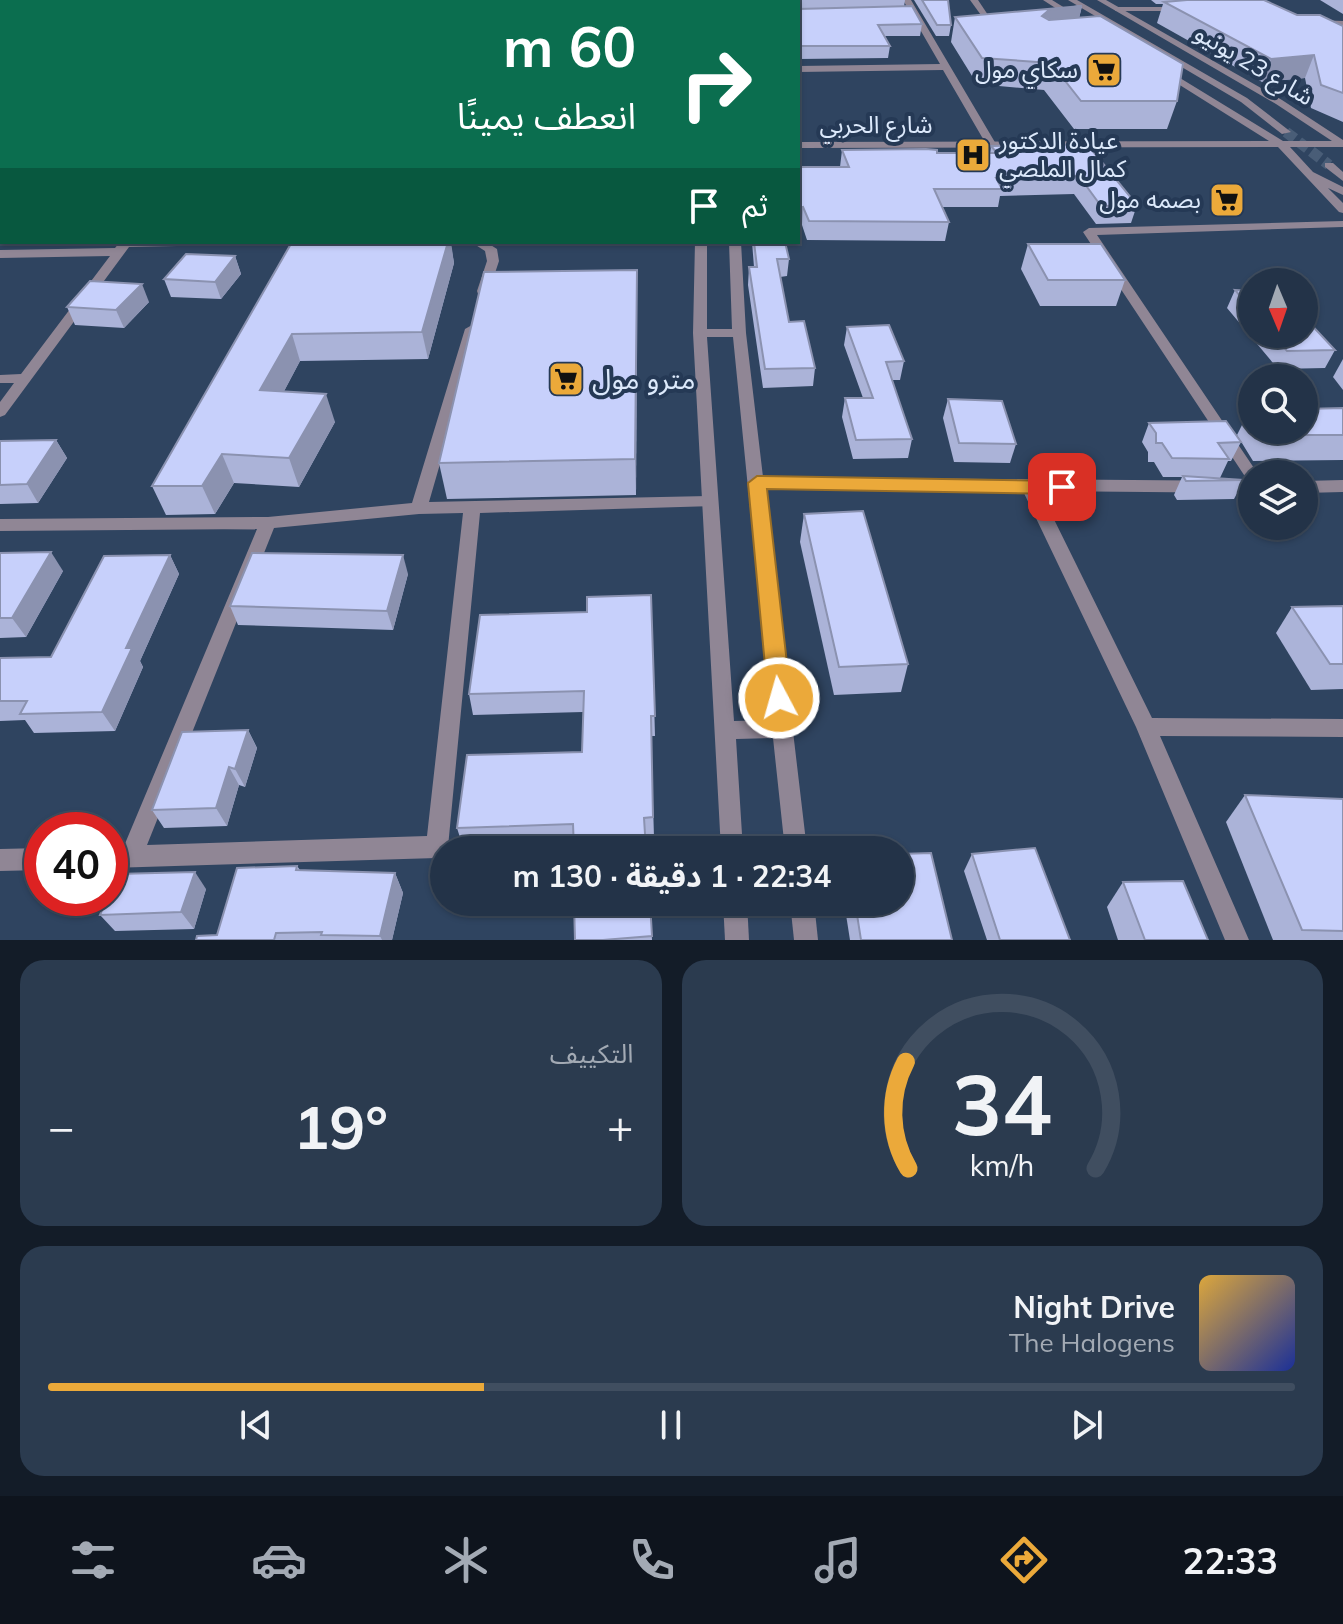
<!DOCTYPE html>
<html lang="ar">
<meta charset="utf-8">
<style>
body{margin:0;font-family:Mulish,"Noto Sans Arabic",sans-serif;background:#2b3b4f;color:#f1f3f6;direction:rtl;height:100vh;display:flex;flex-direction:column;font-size:30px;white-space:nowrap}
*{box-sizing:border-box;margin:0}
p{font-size:26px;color:#a3aab4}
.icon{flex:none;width:44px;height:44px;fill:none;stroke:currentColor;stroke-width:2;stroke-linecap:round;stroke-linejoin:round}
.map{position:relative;height:940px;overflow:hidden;direction:ltr}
.details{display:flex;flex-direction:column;gap:20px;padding:20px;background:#131c28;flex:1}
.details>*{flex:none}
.hud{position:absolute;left:0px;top:0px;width:800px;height:244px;box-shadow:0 2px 6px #0004,0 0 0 2px #404e60;direction:rtl;background:#0b6e4f;color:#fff;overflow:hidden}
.needle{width:52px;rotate:178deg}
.controls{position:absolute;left:1238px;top:268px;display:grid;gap:16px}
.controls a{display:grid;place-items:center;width:80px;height:80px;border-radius:50%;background:#233348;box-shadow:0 2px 6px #0004,0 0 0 2px #404e60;font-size:40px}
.speed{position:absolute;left:24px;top:812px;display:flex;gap:16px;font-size:40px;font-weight:700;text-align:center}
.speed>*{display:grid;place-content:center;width:104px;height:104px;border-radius:50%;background:#233348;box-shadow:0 2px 6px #0004,0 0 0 2px #404e60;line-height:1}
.speed .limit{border:12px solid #d22;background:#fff;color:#111}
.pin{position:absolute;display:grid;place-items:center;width:68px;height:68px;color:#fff;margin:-34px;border-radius:16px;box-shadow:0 4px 12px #0006}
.me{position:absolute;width:88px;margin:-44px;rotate:354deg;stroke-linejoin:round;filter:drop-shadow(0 0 6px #0008)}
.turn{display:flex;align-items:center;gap:28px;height:168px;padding:0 32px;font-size:36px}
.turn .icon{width:104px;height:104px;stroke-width:2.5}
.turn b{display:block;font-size:56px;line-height:68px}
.then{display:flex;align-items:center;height:76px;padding:0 32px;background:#0003;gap:16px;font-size:30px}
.big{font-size:60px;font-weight:700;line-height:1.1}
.details .tile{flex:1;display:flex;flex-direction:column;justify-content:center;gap:12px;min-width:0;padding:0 28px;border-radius:24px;background:#2b3b4f}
.details .dial{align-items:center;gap:0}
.dial svg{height:208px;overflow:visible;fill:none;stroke:#404e60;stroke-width:7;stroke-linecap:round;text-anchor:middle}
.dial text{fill:#f1f3f6;stroke:none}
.song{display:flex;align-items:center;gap:24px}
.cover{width:96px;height:96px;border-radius:12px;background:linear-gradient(135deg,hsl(40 70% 55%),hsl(230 70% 35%))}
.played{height:8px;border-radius:4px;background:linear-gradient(90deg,#eba93a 35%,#404e60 35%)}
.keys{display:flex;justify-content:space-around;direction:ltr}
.heat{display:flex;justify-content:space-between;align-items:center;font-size:44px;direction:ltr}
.details .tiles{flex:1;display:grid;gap:20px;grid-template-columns:1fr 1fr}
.tile:last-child{grid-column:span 2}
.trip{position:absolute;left:430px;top:836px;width:484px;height:80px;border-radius:40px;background:#233348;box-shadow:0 2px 6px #0004,0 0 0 2px #404e60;font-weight:700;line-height:80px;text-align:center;direction:rtl}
.dock{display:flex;height:128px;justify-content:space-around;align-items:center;background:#0e141d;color:#a3aab4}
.dock .icon{width:56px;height:56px}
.dock .selected{color:#eba93a}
.dock b{font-size:36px;color:#f1f3f6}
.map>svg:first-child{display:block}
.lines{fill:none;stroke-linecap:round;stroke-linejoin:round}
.tertiary-tunnel{stroke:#495d77;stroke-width:11;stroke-dasharray:11 5;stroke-linecap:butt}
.service{fill:#908695;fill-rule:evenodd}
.minor{fill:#908695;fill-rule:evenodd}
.tertiary{fill:#908695;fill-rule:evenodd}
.wall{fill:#abb3d8}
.shaded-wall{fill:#8b92b0}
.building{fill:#c7d0fb;stroke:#8b92b0;stroke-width:2}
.route{fill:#eba93a;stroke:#996e26;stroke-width:2}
.labels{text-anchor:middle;stroke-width:8;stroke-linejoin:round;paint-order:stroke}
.far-street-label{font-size:24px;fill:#dce9fb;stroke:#253955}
.far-poi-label{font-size:24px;fill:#dce9fb;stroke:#253955;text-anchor:end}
.poi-label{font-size:28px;fill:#dce9fb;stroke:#253955;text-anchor:start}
</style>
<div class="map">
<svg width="1343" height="940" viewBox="0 0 1343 940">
<rect width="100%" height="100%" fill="#2f4460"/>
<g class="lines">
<polyline class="tertiary-tunnel" points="1286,132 1329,165"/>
<g class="service">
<polygon points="970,0 978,0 1000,33 994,33"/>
<rect x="0" y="20" width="2" height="4"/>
</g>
<g class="minor">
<polygon points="903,0 911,0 996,144 995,146 986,144 943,70 798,72 798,66 940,64"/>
<polygon points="1118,7 1180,7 1184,9 1180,11 1115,11"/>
<polygon points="1316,20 1343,21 1343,25 1313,24"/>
<rect x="0" y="75" width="2" height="6"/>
<polygon points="1343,221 1343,227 1097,235 1258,474 1252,474 1252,493 1040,491 1152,718 1343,719 1343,737 1160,736 1249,940 1225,940 1136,727 1023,491 757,489 749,483 757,477 1248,481 1083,232 1089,228"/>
<polygon points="120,242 183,242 177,246 129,247 5,415 0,417 0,402 14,383 0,383 0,375 21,374 110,256 0,258 0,250 115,248"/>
<polygon points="471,242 486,242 497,249 499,261 488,294 478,294 477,291 487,261 485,251"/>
<path d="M472,325l7,4 -50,173 279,-6 8,6 -2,4 -234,7 -32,334 -4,3v5l-7,3 -327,10v-22h14l133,-317 -257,2v-12l268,-2 144,-14 53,-174zM463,513l-36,323 -280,9 127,-317 145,-14z"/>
<polygon points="1343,480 1343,492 1304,493 1304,481"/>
<polygon points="42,848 42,870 0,871 0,849"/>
</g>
<g class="tertiary">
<polygon points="1043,0 1052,0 1081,18 1074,20"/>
<polygon points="1068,0 1077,0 1247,98 1291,132 1282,134 1241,102"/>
<polygon points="1097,0 1106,0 1282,100 1343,140 1343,147 1290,147 1313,172 1343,187 1343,195 1328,188 1343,203 1343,213 1339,212 1278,147 798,148 798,142 1269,141 1159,72 1158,70 1162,67 1283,141 1332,141 1276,104"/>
<polygon points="1325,163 1333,163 1343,172 1343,181 1325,167"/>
<path d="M695,242h12v87h25l-3,-87h12l5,91 61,517h-22l-12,-112 -37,1 7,111h-22l-28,-517zM707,337h26l38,383 -37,1z"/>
<polygon points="723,902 747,902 749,940 725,940"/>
<polygon points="790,902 814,902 818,940 794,940"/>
</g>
</g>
<g class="wall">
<polygon points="0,0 362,0 361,2 2,2 2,17 0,17"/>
<polygon points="427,0 905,0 904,7 922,24 920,36 885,36 890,46 888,58 798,59 798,2"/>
<polygon points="914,0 948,0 951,25 949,36 936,36"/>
<polygon points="1151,0 1264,0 1297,15 1343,26 1343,122 1311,108 1305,78 1262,82 1157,23 1163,4 1156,4"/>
<polygon points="1320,0 1343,0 1343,14"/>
<polygon points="1082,6 1079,18 1177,101 1167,129 1074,129 1044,90 977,84 951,42 955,17"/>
<polygon points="1087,144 1137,205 1131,223 1096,224 1074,194 1000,196 998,207 942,207 949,222 945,241 807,240 802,225 798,226 798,167 840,167 842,150 990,153 991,146"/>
<polygon points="292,242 469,242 469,245 451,246 454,263 428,359 300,361 284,391 335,422 299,487 234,483 215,514 166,515 152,486"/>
<polygon points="752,242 785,242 789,259 787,276 780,277 789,322 815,368 813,386 763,388 748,285 749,267 754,267"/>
<polygon points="1028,244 1125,280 1116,306 1040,306 1021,269"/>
<polygon points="235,256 241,274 221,299 171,297 164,279"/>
<polygon points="1235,290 1252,291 1252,334 1304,334 1335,350 1325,368 1278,369 1227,308"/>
<polygon points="149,302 124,328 75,325 67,307"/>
<polygon points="637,304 636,495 447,499 439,463"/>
<polygon points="847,327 904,361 900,380 892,380 912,439 908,458 853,459 842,417 845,398 863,398 844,345"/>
<polygon points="1343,359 1343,390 1333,377"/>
<polygon points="948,399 1016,444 1010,463 954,462 943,418"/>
<polygon points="1343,408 1343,460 1253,461 1237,435 1250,409 1252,409 1252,430 1304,430"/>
<polygon points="1149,423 1241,442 1231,461 1228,461 1220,478 1244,480 1234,499 1177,500 1174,495 1182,477 1163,477 1154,462 1148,462 1148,452 1142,442"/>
<polygon points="56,440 67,458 38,503 0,504 0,441"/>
<polygon points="804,514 908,664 901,692 834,695 800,542"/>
<polygon points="0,553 63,571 26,637 0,638"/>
<polygon points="170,555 179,574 140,661 143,667 115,731 34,733 25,720 0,721 0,658 51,657"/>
<polygon points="408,574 393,630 238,625 230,606"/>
<polygon points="651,595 655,736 651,736 654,837 574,843 463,847 457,828 582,752 583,712 473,715 469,694 587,612"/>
<polygon points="1343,606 1343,689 1311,690 1276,633 1292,607"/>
<polygon points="248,730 257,748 245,787 239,785 227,826 164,828 152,810"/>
<polygon points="1245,795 1343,799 1343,940 1273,940 1226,822"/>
<polygon points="972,854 1070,940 987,940 964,871"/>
<polygon points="297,866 300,870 395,873 403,893 392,940 196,940 217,935"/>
<polygon points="1123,882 1208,940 1118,940 1107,907"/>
<polygon points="206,889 194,929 115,931 100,915"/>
<polygon points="650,902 652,940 575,940"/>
<polygon points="844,902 900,902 952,940 850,940"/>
</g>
<g class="shaded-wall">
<polygon points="1082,6 1076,31 1042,16 1049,10"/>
<polygon points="1314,55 1305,78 1262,82 1271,59"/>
<polygon points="2,168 2,192 0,194 0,170"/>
<polygon points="803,207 802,225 798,226 798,208"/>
<polygon points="448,242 451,242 454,263 428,359 422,332"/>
<polygon points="235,256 241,274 221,299 215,282"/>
<polygon points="637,270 637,304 636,495 635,459"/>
<polygon points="142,284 149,302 124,328 116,310"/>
<polygon points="292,334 300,361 270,418 260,390"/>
<polygon points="326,394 335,422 299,487 289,458"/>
<polygon points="56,440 67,458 38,503 27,484"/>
<polygon points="222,454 234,483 215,514 202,486"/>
<polygon points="51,552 63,571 26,637 12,618"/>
<polygon points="170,555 179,574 140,661 143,667 115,731 102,712 126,648"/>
<polygon points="403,555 408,574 393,630 387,611"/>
<polygon points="248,730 257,748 245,787 235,769"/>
<polygon points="229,767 239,785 227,826 216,808"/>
<polygon points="195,872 206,889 194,929 181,912"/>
<polygon points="395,873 403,893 392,940 382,940 380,936"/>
</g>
<g class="building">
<polygon points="0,0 352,0 350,2 2,2 2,4 0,5"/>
<polygon points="427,0 799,0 798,3 798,2 427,2"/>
<polygon points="922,0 948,0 951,25 937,25"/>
<polygon points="1187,0 1264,0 1297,15 1320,15 1343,26 1343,93 1321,85 1314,55 1271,59 1164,2"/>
<polygon points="912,6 922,24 878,25 890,46 798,46 798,9"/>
<polygon points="1082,6 1049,10 1042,16 1049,20 1100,16 1183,64 1177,101 1081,101 1051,63 982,58 955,17"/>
<polygon points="2,141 2,168 0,170 0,143"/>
<polygon points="1087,144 1137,205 1101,206 1079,176 996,178 1002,189 934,189 949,222 809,221 803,207 798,208 798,167 849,167 842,150 926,149 937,150 937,153 997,153 991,146"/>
<polygon points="292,242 448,242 422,332 292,334 260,390 326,394 289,458 222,454 202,486 152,486"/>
<polygon points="754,242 785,242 789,259 777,259 789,322 804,321 815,368 765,369 749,267 757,267"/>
<polygon points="1028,244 1101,244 1125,280 1048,280"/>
<polygon points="186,254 235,256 215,282 164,279"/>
<polygon points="637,270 635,459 439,463 484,272"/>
<polygon points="90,281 142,284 116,310 67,307"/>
<polygon points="1235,290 1252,291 1252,310"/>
<polygon points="1304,317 1335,350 1287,351 1273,334 1304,334"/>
<polygon points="889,325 904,361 886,362 912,439 856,440 845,398 873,398 847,327"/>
<polygon points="948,399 1002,401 1016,444 959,443"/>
<polygon points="1343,408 1343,435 1266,435 1263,430 1304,430 1304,409"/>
<polygon points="1226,421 1241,442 1218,443 1229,459 1172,458 1162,443 1156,443 1156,433 1149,423"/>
<polygon points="56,440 27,484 0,485 0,441"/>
<polygon points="1183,476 1244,480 1186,481"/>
<polygon points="863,511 908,664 839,667 804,514"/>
<polygon points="51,552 12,618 0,618 0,553"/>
<polygon points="252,553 403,555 387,611 230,606"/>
<polygon points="170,555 126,648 132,648 102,712 20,714 27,701 0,701 0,658 51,657 104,556"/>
<polygon points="651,595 655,716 651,716 653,817 644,818 646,850 574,850 573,824 457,828 467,755 582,752 584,691 469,694 480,615 587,612 587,597"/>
<polygon points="1343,606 1343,664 1330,664 1292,607"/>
<polygon points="248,730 235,769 229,767 216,808 152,810 182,732"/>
<polygon points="1245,795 1343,799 1343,931 1302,930"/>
<polygon points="1035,848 1070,940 1000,940 972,854"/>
<polygon points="931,853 952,940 861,940 855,902 900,902 900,854"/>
<polygon points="297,866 296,870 395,873 380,936 321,935 322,932 276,933 274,940 196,940 197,936 217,935 237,868"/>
<polygon points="195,872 181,912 100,915 107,898 110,898 110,889 116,874"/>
<polygon points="1183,881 1208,940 1145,940 1123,882"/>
<polygon points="574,902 650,902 652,936 603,940 575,940"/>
</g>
<polygon class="route" points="757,476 1062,481 1071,487 1062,494 767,489 791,698 787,705 779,708 771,705 768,698 748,483"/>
<defs>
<symbol id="supermarket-square" viewBox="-11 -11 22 22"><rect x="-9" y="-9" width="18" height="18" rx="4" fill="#eba93a" stroke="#253955"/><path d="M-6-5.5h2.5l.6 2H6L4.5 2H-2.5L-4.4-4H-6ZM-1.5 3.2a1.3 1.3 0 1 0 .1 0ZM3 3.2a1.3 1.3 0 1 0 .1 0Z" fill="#111"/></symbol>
<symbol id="hospital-square" viewBox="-11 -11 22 22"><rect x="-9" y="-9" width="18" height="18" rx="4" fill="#eba93a" stroke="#253955"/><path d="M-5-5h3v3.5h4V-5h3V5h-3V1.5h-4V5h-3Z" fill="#111"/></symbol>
</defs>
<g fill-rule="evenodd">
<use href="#supermarket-square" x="1084" y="50" width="40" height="40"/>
<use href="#hospital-square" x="953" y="135" width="40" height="40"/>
<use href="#supermarket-square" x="1207" y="180" width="40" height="40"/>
<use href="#supermarket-square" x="546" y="359" width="40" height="40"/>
</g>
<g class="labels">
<g class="far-street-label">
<text transform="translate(1254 65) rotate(31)" y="8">شارع 23 يونيو</text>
<text x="876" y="133">شارع الحربي</text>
</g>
<g class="far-poi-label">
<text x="1078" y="78">سكاي مول</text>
<text x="999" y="149" text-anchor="start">عيادة الدكتور<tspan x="999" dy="28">كمال الملصي</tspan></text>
<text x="1201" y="208">بصمه مول</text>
</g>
<g class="poi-label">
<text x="592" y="389">مترو مول</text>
</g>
</g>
</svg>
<div class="controls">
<a><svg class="needle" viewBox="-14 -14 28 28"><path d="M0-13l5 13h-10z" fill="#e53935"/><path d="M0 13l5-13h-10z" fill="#a3aab4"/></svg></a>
<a><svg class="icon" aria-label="search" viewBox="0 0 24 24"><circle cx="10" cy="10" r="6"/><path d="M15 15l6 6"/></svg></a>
<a><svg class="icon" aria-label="layers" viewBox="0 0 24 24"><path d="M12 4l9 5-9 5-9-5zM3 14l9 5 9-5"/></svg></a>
</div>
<div class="speed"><div class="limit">40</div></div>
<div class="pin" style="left:1062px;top:487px;background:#d93025"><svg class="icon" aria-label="arrive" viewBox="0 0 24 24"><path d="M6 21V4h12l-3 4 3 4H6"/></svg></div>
<svg class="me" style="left:779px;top:698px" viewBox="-20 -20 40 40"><circle r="17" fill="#eba93a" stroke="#fff" stroke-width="3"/><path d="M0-11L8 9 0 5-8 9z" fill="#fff"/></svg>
<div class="trip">22:34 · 1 دقيقة · 130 m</div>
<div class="hud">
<div class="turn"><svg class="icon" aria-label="right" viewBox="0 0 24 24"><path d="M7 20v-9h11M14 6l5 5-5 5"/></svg><div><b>60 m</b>انعطف يمينًا</div></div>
<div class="then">ثم<svg class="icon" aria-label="arrive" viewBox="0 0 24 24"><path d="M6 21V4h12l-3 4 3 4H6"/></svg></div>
</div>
</div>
<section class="details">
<div class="tiles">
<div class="tile dial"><svg viewBox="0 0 100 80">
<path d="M14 69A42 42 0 1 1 86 69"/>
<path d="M14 69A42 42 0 0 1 13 28" stroke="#eba93a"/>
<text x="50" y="56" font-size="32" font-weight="700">34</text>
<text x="50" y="72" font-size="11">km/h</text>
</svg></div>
<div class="tile"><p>التكييف</p>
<div class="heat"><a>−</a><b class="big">19°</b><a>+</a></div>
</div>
<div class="tile">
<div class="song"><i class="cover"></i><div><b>Night Drive</b><p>The Halogens</p></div></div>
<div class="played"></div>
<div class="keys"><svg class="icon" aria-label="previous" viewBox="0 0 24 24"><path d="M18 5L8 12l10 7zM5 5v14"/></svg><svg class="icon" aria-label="pause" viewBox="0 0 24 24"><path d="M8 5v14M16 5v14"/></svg><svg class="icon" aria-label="next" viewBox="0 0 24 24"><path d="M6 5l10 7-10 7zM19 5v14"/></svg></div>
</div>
</div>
</section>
<nav class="dock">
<b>22:33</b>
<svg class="icon selected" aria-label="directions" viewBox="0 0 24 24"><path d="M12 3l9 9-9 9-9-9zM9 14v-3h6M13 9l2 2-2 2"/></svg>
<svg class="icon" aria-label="music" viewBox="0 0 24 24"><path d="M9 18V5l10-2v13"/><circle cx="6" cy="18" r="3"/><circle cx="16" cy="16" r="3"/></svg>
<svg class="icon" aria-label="phone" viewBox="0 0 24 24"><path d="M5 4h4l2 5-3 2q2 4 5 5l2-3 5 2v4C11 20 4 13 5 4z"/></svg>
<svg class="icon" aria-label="climate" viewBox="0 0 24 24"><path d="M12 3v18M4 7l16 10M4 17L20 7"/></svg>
<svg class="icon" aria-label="car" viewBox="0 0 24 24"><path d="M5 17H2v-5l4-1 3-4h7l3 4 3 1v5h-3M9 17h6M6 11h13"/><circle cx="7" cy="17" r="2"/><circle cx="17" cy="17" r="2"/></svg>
<svg class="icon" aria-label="filters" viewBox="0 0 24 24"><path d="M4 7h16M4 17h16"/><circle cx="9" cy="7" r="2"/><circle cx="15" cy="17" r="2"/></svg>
</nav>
